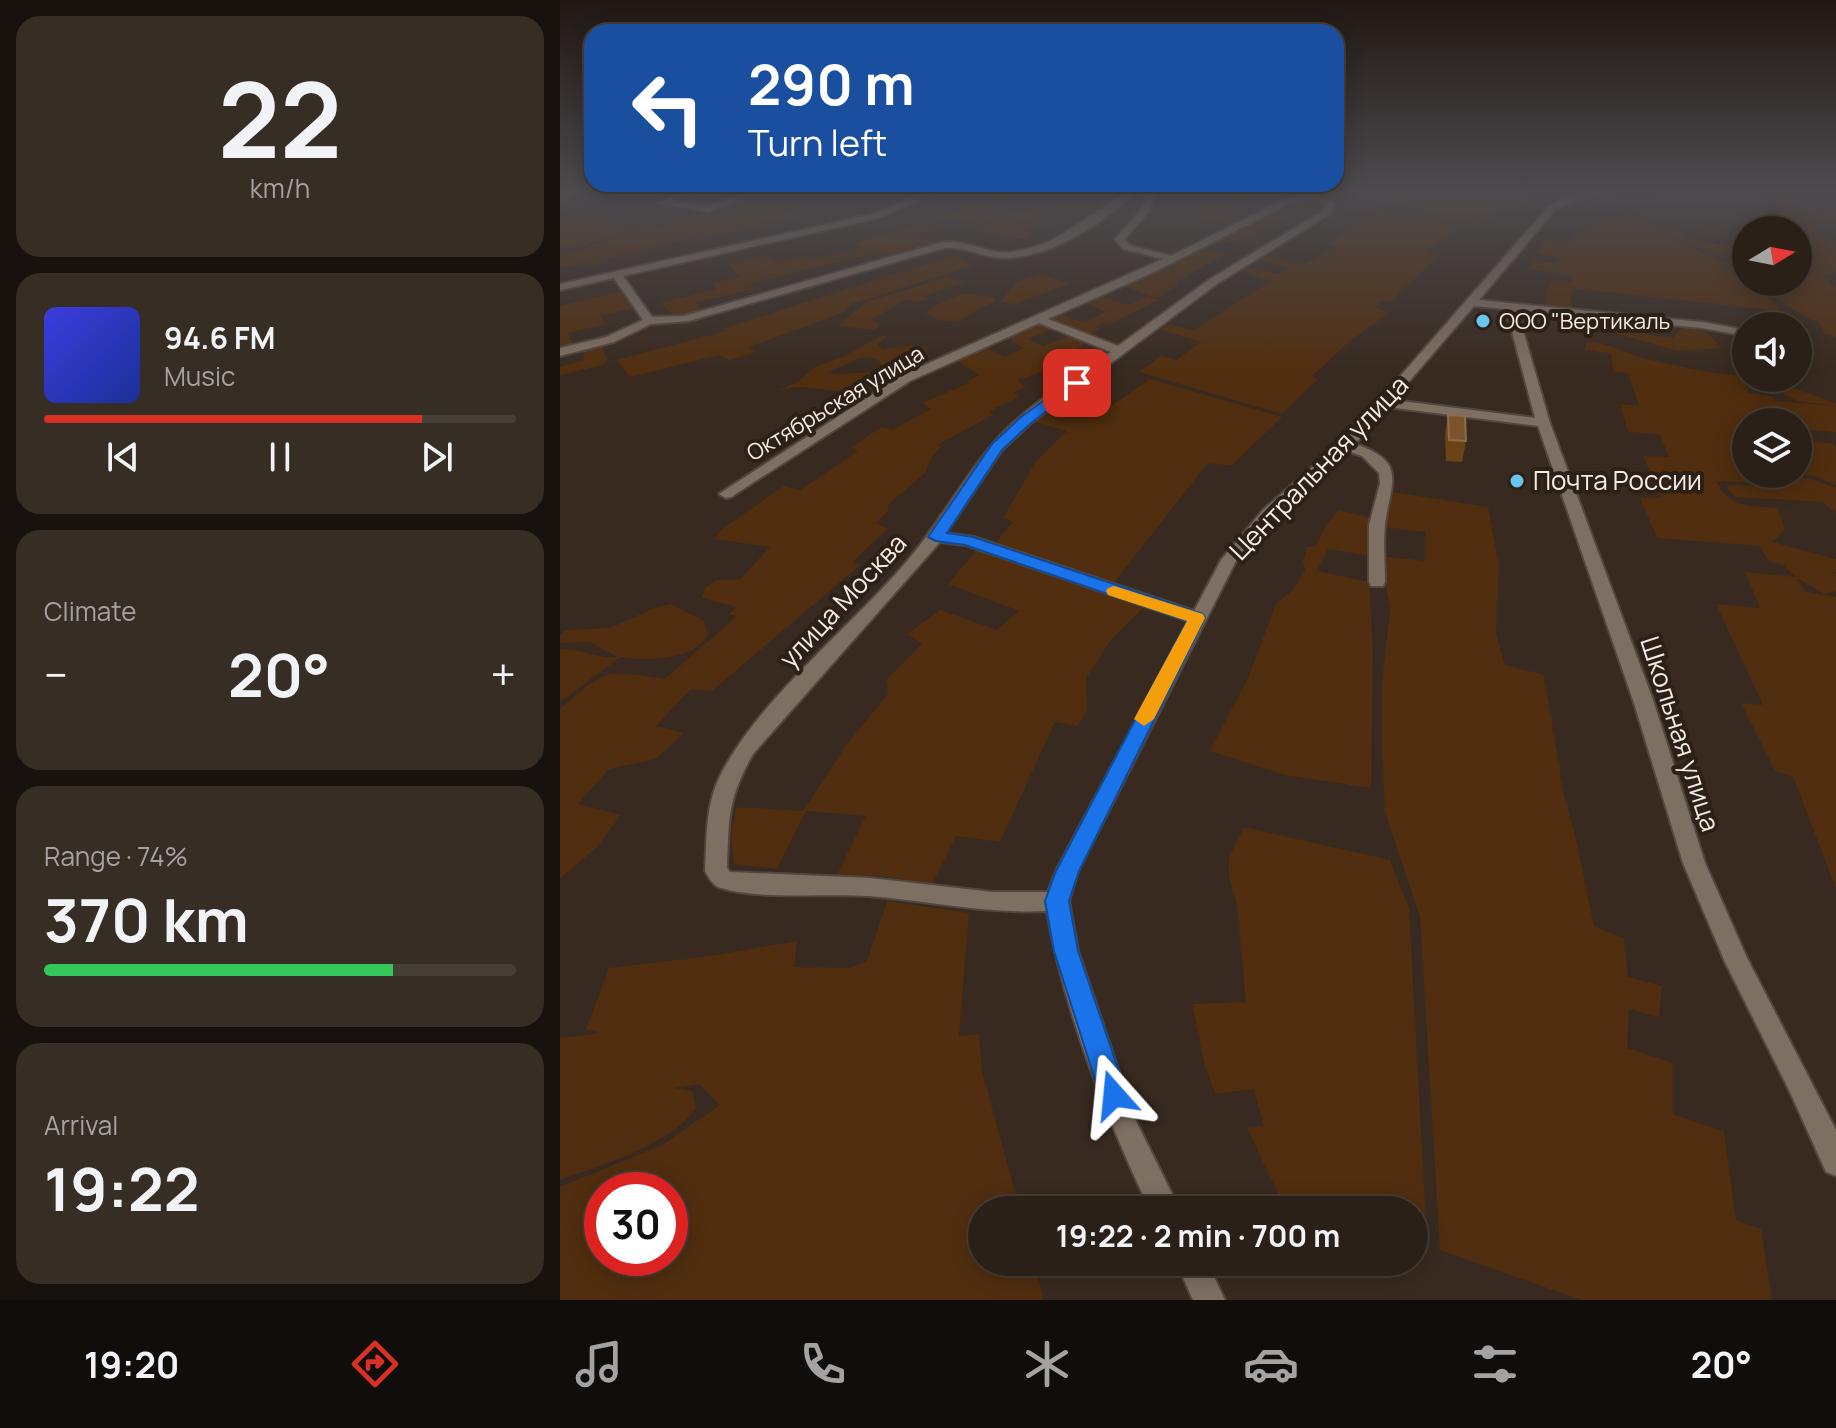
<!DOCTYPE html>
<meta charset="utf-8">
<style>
body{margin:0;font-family:Manrope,sans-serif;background:#362d25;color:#f1f3f6;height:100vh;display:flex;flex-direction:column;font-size:30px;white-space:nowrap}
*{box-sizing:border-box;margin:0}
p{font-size:26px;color:#a5a3a2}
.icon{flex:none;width:44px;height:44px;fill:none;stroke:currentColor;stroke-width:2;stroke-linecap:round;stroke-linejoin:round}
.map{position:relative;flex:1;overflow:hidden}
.details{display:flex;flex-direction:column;gap:16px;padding:16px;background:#17120d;width:560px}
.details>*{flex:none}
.banner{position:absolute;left:24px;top:24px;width:760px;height:168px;border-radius:24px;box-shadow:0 4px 20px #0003,0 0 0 2px #463e37;background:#1a4fa0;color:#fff;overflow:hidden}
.needle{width:52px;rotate:80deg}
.controls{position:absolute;left:1172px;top:216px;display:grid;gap:16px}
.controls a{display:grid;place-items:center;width:80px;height:80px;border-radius:50%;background:#2a2018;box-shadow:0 4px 20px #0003,0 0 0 2px #463e37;font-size:40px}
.speed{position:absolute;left:24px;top:1172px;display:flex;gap:16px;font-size:40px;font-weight:700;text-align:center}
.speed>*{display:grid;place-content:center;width:104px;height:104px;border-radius:50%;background:#2a2018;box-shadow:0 4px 20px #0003,0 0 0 2px #463e37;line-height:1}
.speed .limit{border:12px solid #d22;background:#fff;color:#111}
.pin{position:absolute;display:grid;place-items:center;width:68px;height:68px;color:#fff;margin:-34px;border-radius:16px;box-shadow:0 4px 12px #0006}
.me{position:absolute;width:88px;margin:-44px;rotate:342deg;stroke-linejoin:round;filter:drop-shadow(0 0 6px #0008)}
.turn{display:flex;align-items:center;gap:28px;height:168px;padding:0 32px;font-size:36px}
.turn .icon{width:104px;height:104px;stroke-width:2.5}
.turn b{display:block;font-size:56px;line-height:68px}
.big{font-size:60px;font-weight:700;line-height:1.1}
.details .widget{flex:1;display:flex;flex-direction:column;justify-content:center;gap:12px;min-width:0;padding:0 28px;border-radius:24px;background:#362d25}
.details .dial{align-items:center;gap:0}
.dial b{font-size:104px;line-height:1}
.song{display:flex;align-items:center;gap:24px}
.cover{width:96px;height:96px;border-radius:12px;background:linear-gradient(135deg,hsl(240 70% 55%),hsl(230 70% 35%))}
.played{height:8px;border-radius:4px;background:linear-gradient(90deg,#d93025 80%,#463e37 80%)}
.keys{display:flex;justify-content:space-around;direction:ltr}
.heat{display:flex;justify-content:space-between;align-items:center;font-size:44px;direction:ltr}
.charge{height:12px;border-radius:6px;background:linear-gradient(90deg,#34c759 74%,#463e37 0)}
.trip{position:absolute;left:408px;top:1196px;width:460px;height:80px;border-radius:40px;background:#2a2018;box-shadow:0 4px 20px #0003,0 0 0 2px #463e37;font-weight:700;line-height:80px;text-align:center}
.tab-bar{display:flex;height:128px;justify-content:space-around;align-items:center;background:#110d0a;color:#a5a3a2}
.tab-bar .icon{width:56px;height:56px}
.tab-bar .on{color:#d93025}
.tab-bar b{font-size:36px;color:#f1f3f6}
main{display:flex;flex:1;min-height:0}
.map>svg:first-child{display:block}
.built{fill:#422f20}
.green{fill:#512e0f;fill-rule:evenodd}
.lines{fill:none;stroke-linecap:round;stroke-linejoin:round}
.minor-casing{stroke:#52473e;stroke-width:4}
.minor{fill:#7e6f63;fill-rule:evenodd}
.wall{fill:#6c4217}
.building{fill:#7b542d;stroke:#8e6c4a;stroke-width:2}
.route{fill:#1a73e8;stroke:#114b97;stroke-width:2}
.slow{fill:#f59e0b}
.poi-dot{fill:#68c4f0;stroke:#2d2117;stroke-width:3}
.labels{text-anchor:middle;stroke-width:8;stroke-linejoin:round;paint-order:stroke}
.far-poi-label{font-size:22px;fill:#f5ece5;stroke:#2d2117;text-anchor:start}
.far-street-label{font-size:22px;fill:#f5ece5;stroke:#2d2117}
.street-label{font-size:26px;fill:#f5ece5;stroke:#2d2117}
.poi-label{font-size:26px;fill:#f5ece5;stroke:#2d2117;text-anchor:start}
</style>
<main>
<section class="details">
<div class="widget dial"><b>22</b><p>km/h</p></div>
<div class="widget">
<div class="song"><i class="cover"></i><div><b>94.6 FM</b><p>Music</p></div></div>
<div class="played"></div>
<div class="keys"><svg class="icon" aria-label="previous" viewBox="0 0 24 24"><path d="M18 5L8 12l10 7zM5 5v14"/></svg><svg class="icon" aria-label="pause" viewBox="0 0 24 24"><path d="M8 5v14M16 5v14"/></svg><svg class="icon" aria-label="next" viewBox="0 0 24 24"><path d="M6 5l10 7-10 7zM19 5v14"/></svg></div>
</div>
<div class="widget"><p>Climate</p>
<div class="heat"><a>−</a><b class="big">20°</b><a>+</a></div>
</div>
<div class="widget"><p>Range · 74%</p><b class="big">370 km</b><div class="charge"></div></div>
<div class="widget"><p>Arrival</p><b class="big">19:22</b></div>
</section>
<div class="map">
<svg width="1276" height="1300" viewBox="0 0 1276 1300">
<rect width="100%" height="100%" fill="#382a20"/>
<g class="built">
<polygon points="453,191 568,191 536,211 447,194"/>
<polygon points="1174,193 1195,194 1226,230 1186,230 1186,241 1167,240 1030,199 1044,195 1063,200 1102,197 1176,197"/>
</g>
<g class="green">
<polygon points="429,191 451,191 445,195 455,198 422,215 434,218 422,225 375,216 400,213 404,206 400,205"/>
<path d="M475,191c18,0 45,-3 60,8 -17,12 -46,4 -65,-2z"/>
<polygon points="642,191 696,191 682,197 690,199 684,204 675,203 666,211 674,213 660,221 640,219 646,211 630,211 642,200"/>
<polygon points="764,191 969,191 961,214 937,212 921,225 889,220 885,222 901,227 867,251 880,255 830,302 822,300 815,307 829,313 789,342 752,376 758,379 722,414 579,372 601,356 616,360 641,342 601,330 609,325 634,330 711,281 678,271 685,266 720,274 730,268 696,259 703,255 744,264 776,247 766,244 814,214 780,206 782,203 857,214 867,211"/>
<polygon points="187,197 247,206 214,210 243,216 227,221 108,244 77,254 69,252 35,265 22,263 7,267 0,266 0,254 7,255 86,225 102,227 138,213 161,218 173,213 152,209"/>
<path d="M752,198l8,4c-14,5 -28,11 -41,18 -25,13 -39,27 -69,22l83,-40z"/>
<path d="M1216,198l15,2 -4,4 19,2 16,7 -2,-4 16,-1v14h-7l-6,-8 -13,6c4,10 15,20 26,22v30l-13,4 13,12v49l-14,-5 -2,-8 -33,-18 -22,-18 1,-6h32v-42l4,-1c-8,-12 -23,-23 -26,-41z"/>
<path d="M479,205l38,3c-12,7 -20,1 -33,3 -6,2 -13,7 -19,10l8,3 -11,5 9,6 -8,4 -48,-8 39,-20 11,1z"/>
<polygon points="26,207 57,211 39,219 66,223 59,227 75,229 15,248 0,247 0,219"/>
<path d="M1070,214l17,5 -1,3 21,9 -3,3c12,11 31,9 42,22l11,2 4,4 18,2 7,7v11h11l24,29 -208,-23 -2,5 1,16 -26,-2 1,-18 4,-7h21v-5l-44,-9 5,-7 23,2 1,-6 -22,-3 8,-14 21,3 29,-18z"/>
<polygon points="365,223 378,228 356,234 379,244 334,258 321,252 190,284 194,289 135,302 145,311 115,317 101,303 156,289 152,283 181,277 168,264 206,255 218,262 243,256 251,260 300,247 293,243"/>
<path d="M1106,223c11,4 21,15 28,17 18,6 36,1 52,11v15c-20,-15 -57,-17 -79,-31l3,-5 -12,-6z"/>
<polygon points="638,249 666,254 616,282 619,284 597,298 564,286"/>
<polygon points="395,255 412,266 291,304 282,313 189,347 196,352 169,360 159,355 70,377 57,360 166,331 164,328"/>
<polygon points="481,274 509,284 452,305 441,301 456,282"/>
<polygon points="387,277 404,282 364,296 368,299 358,302 347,299 312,319 320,325 313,330 278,326 306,302"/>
<polygon points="63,291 75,308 41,316 46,324 8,333 13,347 0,350 0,306"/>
<path d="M401,294l29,2 7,5c-29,9 -36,32 -71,13l4,-6z"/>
<polygon points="587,296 598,300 550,324 543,322 535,327 540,329 527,337 488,320 500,314 523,323 546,312 526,303 541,297 569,305"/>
<path d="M480,322l15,6 -26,11 14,7 29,-11 19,7 -40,17 12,6 -46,15 8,7 -11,5 4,5 -28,14 3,4 -56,30 4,2 -9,9 -6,16 -38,33v7l-13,11 13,5 -35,34 7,3 -148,126 -21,-2 -35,37 28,7 -28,26 -47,10 -31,35 43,11 -24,32 -37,32v-170c46,-40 44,-40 105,-30l72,-63 -8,-2 8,-7 -35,-9 3,-10 11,-8h23l31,-33 -55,-8 7,-10 62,-43 16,4 58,-39 -8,-3 32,-21 10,3 39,-21 -9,-6 47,-20 -1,-2 12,-6 -26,-16 30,-12 21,10 19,-9 -19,-11z"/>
<polygon points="1124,326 1147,333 1162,348 1118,351 1054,333 1053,327 1082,329 1087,335 1113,338"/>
<path d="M323,335l4,2 -10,7 5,6 30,-5 16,2 -1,4 -29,16 -16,-1 -4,-7 -15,-2 -37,16c18,4 47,-6 61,4 -14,24 -61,11 -84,10 -9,0 -17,2 -25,4l21,-10 16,-14 28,-10z"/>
<path d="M1026,342c23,0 39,12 61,17 32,8 63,14 95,17l6,17 23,3 4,5 58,5 -36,-5 -21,-11 -17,-3 28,-1 49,17v29l-38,-3v-7h-52v52h10l6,9 -46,-2c15,28 32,24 61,27l8,21 -13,13 64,17v13l-6,-1 6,3v17l-12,3 -27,-16 8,13 31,6v291l-43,-111 -18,-6 -34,-68 22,2 -47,-101 44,4 -15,-36 51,5 -12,-11 4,-1 -19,-3 -9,-16 -103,-8 -17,-40 21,-1 -18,-41 26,1 -9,-22 -32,-3 -8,-28 19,2 -11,-33 -14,-1 -3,-18 -25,-4z"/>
<polygon points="42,345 47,360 43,365 0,375 0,367 24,360 23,349"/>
<polygon points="590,379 722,417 671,466 651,463 646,465 553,584 549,585 434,544 453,522 443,518 475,463 507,431 472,421 492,406 535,417"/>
<polygon points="1238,439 1273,444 1276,448 1276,485 1255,476 1235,474 1238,474"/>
<polygon points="1213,475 1251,479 1276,488 1276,513 1262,502 1176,497 1168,489 1167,485 1203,486 1207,481 1205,476"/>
<polygon points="832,492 928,507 939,565 936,633 945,665 984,675 1003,790 1018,847 1034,926 1064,939 1068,977 1102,986 1099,1017 1069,1009 1067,1048 1113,1063 1113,1114 1164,1132 1176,1220 1201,1229 1212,1300 1021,1300 880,1250 860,917 825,812 822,753 822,681 830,610 821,556 865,561 865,532 822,527"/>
<polygon points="779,510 812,518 809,531 811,556 768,549 757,571 809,582 813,653 811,788 725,775 650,751 688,678 716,604 733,590 745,571 743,561 747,547 755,547 767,524"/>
<polygon points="418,548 584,606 549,643 526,678 527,710 518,726 495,722 440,842 396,836 372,884 323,876 277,875 306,816 246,811 217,869 174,864 171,835 176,807 243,811 287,744 328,694 326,680 362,644 347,634 380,610 437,630 459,611 388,584"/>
<path d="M111,604l33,17 4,14c-16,26 -61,26 -88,22l-60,45v-53c21,-1 38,10 58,8l-29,-15 -29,1v-7l6,-6 44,-2 44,-20z"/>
<polygon points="684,827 830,860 849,908 867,1243 854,1245 854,1210 726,1210 687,1128 704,1126 693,1089 655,1094 644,1063 632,1004 686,1002 677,905 669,877 669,857"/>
<path d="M327,901l82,12 -10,123 20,-2 3,37 38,139h-38v52h52l10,38h-484v-113l102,-42 58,-40 -21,-21 -25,4 18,3 4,17c-24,37 -96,57 -136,72v-142l40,-5 -14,-4 23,-61 102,-12 86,-15 -3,26 57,1 16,-7zM42,1190h68v68h-68z"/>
</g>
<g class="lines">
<defs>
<g id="minor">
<polygon points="5,191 17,191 0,199 0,193"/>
<polygon points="127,191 139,191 113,202 147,206 191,191 203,191 148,212 98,203"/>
<path d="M367,191h11l-59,27 -256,58 29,41 32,-1 259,-74c20,-2 36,7 55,10 18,2 37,-5 54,-12 20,-10 70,-49 85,-49 -32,32 -85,66 -132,67 -21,0 -40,-12 -61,-10l-255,73 -38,3 -37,18 -54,14v-8l46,-11 37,-17 -29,-42 -54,12v-6l313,-70z"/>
<path d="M588,191h8l-7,20 -24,28 4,6 42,11 114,-57 32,-7 17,12 -4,10 -112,69 -187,140 -29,27 -56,83 28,4 220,74 27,-51 42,-50 85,-74 201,-230 28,-12 35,-3 -33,8 -24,11 -76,90 223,22 44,8v6l-44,-8 -185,-18 33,113 103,277 52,163 42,95 89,172v46l-10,-4 -36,-80 -65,-130 -42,-99 -50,-163 -95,-274 -151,-19 -32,37c54,18 35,39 30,81 -2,18 0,38 0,57l-2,4h-12l-2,-4v-57l11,-42 -1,-10 -17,-17 -15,-5 -74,65 -37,45 -158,310 -9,30 9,50 57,168 45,91h-30c-44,-93 -86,-198 -103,-299 -60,3 -118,-10 -178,-15 -42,-3 -110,4 -148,-8 -8,-2 -12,-10 -16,-17 2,-32 0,-65 15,-95 37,-74 126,-145 182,-209 34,-38 57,-83 90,-122 31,-38 80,-65 119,-93l-72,-29 -129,58 -179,116 -5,1 -7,-4 183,-119 261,-116 -40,-10 -8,-10 26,-29zM756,198l9,7 -2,6 -113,68 -92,67 -70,-27 108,-48 135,-68zM914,306l32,3 29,109 -142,-18zM380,542l26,3 223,76 -133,250 -8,21h-55l-123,-14 -140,-6 -3,-4c2,-50 0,-68 26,-114z"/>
<polygon points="616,1262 647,1262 665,1300 633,1300"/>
</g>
</defs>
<use href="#minor" class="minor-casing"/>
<use href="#minor" class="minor"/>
</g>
<polygon class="wall" points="888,415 906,441 902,462 886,461 885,435"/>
<polygon class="building" points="888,415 905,416 906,441 889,440"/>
<linearGradient id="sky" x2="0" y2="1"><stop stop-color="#1f1712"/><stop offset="0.51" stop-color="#4d4a4e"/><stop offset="1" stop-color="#4d4a4e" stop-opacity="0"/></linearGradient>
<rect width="1276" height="373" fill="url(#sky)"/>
<polygon class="route" points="512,380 523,383 471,423 442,450 387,533 413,537 643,614 645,618 519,871 509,901 518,951 567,1095 563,1104 554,1108 544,1104 540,1095 494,951 485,901 496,871 627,621 405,545 376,541 368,537 432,444 461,417"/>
<polygon class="slow" points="554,586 643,614 645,618 594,719 584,726 574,719 627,621 548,595 546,591 548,588"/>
<g class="poi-dot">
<circle cx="923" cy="321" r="8"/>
<circle cx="957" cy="481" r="8"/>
</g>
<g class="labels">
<g class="far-poi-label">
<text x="939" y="329">ООО "Вертикаль</text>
</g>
<g class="far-street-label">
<text transform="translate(275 403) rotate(-31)" y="8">Октябрьская улица</text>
</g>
<g class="street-label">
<text transform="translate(759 468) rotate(-46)" y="9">Центральная улица</text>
<text transform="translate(283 601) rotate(-47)" y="9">улица Москва</text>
<text transform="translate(1120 734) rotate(72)" y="9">Школьная улица</text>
</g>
<g class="poi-label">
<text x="973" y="490">Почта России</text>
</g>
</g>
</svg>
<div class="controls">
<a><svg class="needle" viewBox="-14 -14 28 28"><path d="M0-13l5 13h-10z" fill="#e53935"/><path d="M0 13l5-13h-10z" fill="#a5a3a2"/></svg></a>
<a><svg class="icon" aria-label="sound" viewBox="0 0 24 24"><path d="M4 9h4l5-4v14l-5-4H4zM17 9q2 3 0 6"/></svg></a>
<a><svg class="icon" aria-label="layers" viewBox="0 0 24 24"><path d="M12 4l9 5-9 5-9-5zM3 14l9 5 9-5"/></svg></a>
</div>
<div class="speed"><div class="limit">30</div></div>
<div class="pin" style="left:517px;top:383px;background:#d93025"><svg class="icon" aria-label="arrive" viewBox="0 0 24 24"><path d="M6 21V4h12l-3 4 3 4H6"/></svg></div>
<svg class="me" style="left:554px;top:1095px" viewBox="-20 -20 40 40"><path d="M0-17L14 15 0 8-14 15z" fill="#1a73e8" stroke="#fff" stroke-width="4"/></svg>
<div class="trip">19:22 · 2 min · 700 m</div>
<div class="banner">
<div class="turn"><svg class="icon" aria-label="left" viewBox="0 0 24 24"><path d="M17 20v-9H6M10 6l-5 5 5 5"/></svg><div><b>290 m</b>Turn left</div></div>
</div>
</div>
</main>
<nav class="tab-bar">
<b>19:20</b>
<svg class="icon on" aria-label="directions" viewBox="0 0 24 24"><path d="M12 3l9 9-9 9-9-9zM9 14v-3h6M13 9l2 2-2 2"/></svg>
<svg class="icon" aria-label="music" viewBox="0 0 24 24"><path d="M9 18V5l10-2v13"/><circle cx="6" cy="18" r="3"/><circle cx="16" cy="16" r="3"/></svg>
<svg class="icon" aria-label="phone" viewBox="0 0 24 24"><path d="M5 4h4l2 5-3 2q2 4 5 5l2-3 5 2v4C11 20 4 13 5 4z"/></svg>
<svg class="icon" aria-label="climate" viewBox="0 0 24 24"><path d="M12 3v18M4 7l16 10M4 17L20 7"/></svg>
<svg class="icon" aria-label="car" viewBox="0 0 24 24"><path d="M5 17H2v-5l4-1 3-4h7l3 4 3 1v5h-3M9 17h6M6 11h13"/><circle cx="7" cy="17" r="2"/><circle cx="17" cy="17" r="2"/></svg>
<svg class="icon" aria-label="filters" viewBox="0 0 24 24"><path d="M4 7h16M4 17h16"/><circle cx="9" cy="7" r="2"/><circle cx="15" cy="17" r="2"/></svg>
<b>20°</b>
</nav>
